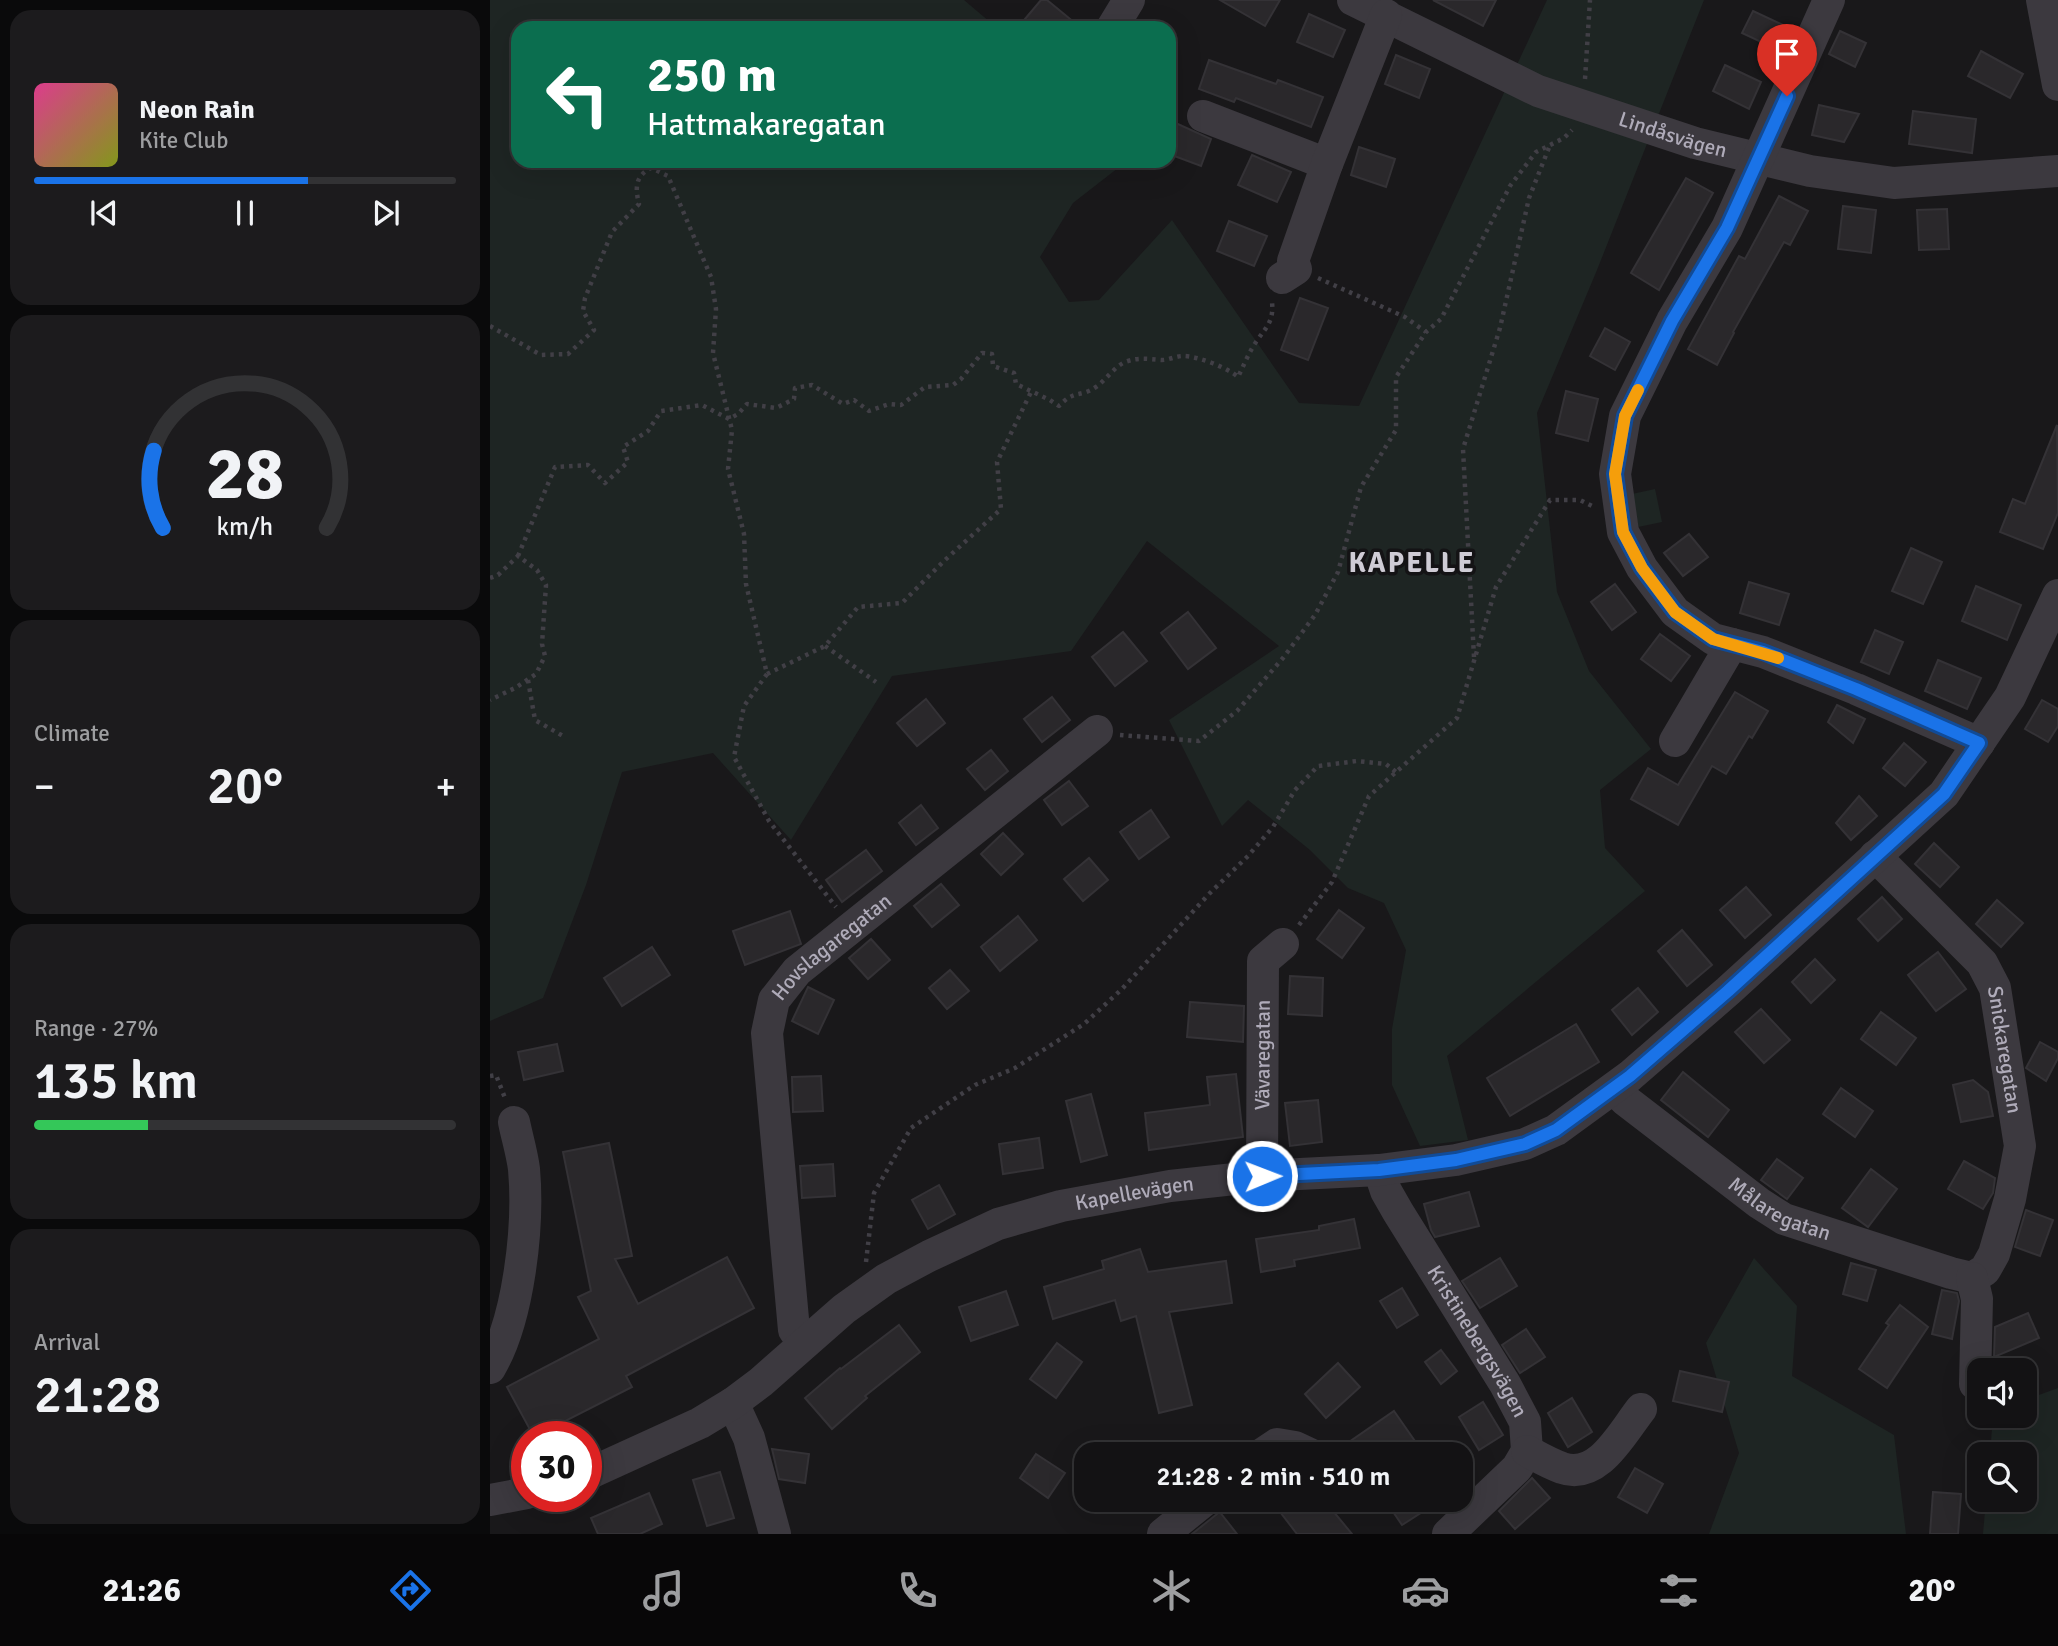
<!DOCTYPE html>
<meta charset="utf-8">
<style>
body{margin:0;font-family:Signika,sans-serif;background:#1c1b1d;color:#f1f3f6;height:100vh;display:flex;flex-direction:column;font-size:26px;white-space:nowrap}
*{box-sizing:border-box;margin:0}
p{font-size:23px;color:#9d9ea0}
.icon{flex:none;width:38px;height:38px;fill:none;stroke:currentColor;stroke-width:2;stroke-linecap:round;stroke-linejoin:round}
.map{position:relative;flex:1;overflow:hidden}
.drawer{display:flex;flex-direction:column;gap:10px;padding:10px;background:#0a0a0b;width:490px}
.drawer>*{flex:none}
.banner{position:absolute;left:21px;top:21px;width:665px;height:147px;border-radius:21px;box-shadow:0 7px 28px #0002,0 0 0 2px #323234;background:#0b6e4f;color:#fff;overflow:hidden}
.controls{position:absolute;left:1477px;top:1358px;display:grid;gap:14px}
.controls a{display:grid;place-items:center;width:70px;height:70px;border-radius:14px;background:#131214;box-shadow:0 7px 28px #0002,0 0 0 2px #323234;font-size:35px}
.speed{position:absolute;left:21px;top:1421px;display:flex;gap:14px;font-size:35px;font-weight:700;text-align:center}
.speed>*{display:grid;place-content:center;width:91px;height:91px;border-radius:50%;background:#131214;box-shadow:0 7px 28px #0002,0 0 0 2px #323234;line-height:1}
.speed .limit{border:10px solid #d22;background:#fff;color:#111}
.pin{position:absolute;display:grid;place-items:center;width:60px;height:60px;color:#fff;margin:-72px -30px;border-radius:50% 50% 50% 0;rotate:-45deg;box-shadow:0 0 7px #0007}
.pin .icon{rotate:45deg}
.me{position:absolute;width:77px;margin:-38px;rotate:89deg;stroke-linejoin:round;filter:drop-shadow(0 0 5px #0008)}
.turn{display:flex;align-items:center;gap:24px;height:147px;padding:0 21px;font-size:32px}
.turn .icon{width:91px;height:91px;stroke-width:2.5}
.turn b{display:block;font-size:49px;line-height:60px}
.big{font-size:52px;font-weight:600;line-height:1.1}
.drawer .tile{flex:1;display:flex;flex-direction:column;justify-content:center;gap:10px;min-width:0;padding:0 24px;border-radius:21px;background:#1c1b1d}
.drawer .dial{align-items:center;gap:0}
.dial svg{height:182px;overflow:visible;fill:none;stroke:#323234;stroke-width:7;stroke-linecap:round;text-anchor:middle}
.dial text{fill:#f1f3f6;stroke:none}
.song{display:flex;align-items:center;gap:21px}
.cover{width:84px;height:84px;border-radius:10px;background:linear-gradient(135deg,hsl(330 70% 55%),hsl(70 70% 35%))}
.played{height:7px;border-radius:4px;background:linear-gradient(90deg,#1a73e8 65%,#323234 65%)}
.keys{display:flex;justify-content:space-around;direction:ltr}
.heat{display:flex;justify-content:space-between;align-items:center;font-size:38px;direction:ltr}
.charge{height:10px;border-radius:5px;background:linear-gradient(90deg,#34c759 27%,#323234 0)}
.trip{position:absolute;left:584px;top:1442px;width:399px;height:70px;border-radius:21px;background:#131214;box-shadow:0 7px 28px #0002,0 0 0 2px #323234;font-weight:600;line-height:70px;text-align:center}
.tabs{display:flex;height:112px;justify-content:space-around;align-items:center;background:#080708;color:#9d9ea0}
.tabs .icon{width:49px;height:49px}
.tabs .active{color:#1a73e8}
.tabs b{font-size:32px;color:#f1f3f6}
main{display:flex;flex:1;min-height:0}
.map>svg:first-child{display:block}
.green{fill:#1e2523}
.building{fill:#2a282b;stroke:#343236;stroke-width:2}
.lines{fill:none;stroke-linecap:round;stroke-linejoin:round}
.path{stroke:#413f46;stroke-width:4.5;stroke-dasharray:3.5 5;stroke-linecap:butt}
.minor{stroke:#3c393f;stroke-width:32}
.route-casing{stroke:#114b97;stroke-width:18}
.route{stroke:#1a73e8;stroke-width:12}
.slow{stroke:#f59e0b;stroke-width:12}
.labels{text-anchor:middle;stroke-width:7;stroke-linejoin:round;paint-order:stroke}
.street-label{font-size:21px;fill:#afabb9;stroke:#141315}
.district-label{font-size:28px;font-weight:bold;letter-spacing:2px;fill:#cfccd5;stroke:#141315}
</style>
<main>
<section class="drawer">
<div class="tile">
<div class="song"><i class="cover"></i><div><b>Neon Rain</b><p>Kite Club</p></div></div>
<div class="played"></div>
<div class="keys"><svg class="icon" aria-label="previous" viewBox="0 0 24 24"><path d="M18 5L8 12l10 7zM5 5v14"/></svg><svg class="icon" aria-label="pause" viewBox="0 0 24 24"><path d="M8 5v14M16 5v14"/></svg><svg class="icon" aria-label="next" viewBox="0 0 24 24"><path d="M6 5l10 7-10 7zM19 5v14"/></svg></div>
</div>
<div class="tile dial"><svg viewBox="0 0 100 80">
<path d="M14 69A42 42 0 1 1 86 69"/>
<path d="M14 69A42 42 0 0 1 10 35" stroke="#1a73e8"/>
<text x="50" y="56" font-size="32" font-weight="700">28</text>
<text x="50" y="72" font-size="11">km/h</text>
</svg></div>
<div class="tile"><p>Climate</p>
<div class="heat"><a>−</a><b class="big">20°</b><a>+</a></div>
</div>
<div class="tile"><p>Range · 27%</p><b class="big">135 km</b><div class="charge"></div></div>
<div class="tile"><p>Arrival</p><b class="big">21:28</b></div>
</section>
<div class="map">
<svg width="1568" height="1534" viewBox="0 0 1568 1534">
<rect width="100%" height="100%" fill="#19181a"/>
<g class="green">
<polygon points="0,0 474,0 507,28 28,28 28,161 637,161 583,203 550,257 579,302 609,300 682,220 809,403 869,406 1057,0 1214,0 1107,270 1047,413 1067,592 1099,671 1161,749 1110,790 1115,848 1155,891 957,1056 978,1140 930,1146 902,1085 902,1029 916,950 894,903 858,888 820,850 758,800 732,826 679,720 789,646 657,541 581,651 402,676 301,840 223,753 132,772 96,885 53,998 0,1021"/>
<polygon points="1165,489 1172,522 1148,527 1142,494"/>
<polygon points="1264,1258 1307,1306 1302,1376 1404,1435 1416,1534 1219,1534 1249,1453 1216,1343"/>
<polygon points="1568,1388 1568,1534 1493,1534 1496,1500 1535,1500 1535,1454 1500,1454 1503,1416 1535,1416 1535,1400"/>
</g>
<g class="building">
<polygon points="551,0 557,0 591,28 545,28 535,19"/>
<polygon points="730,0 790,0 775,26"/>
<polygon points="943,0 1006,0 993,26"/>
<polygon points="1263,11 1295,26 1284,48 1252,33"/>
<polygon points="819,14 855,30 843,57 807,42"/>
<polygon points="1350,31 1376,43 1365,67 1339,54"/>
<polygon points="1491,51 1533,74 1520,98 1478,76"/>
<polygon points="906,55 940,69 929,98 895,84"/>
<polygon points="719,60 786,84 788,80 833,97 821,127 746,98 744,102 709,89"/>
<polygon points="1235,65 1271,82 1259,109 1223,91"/>
<polygon points="1329,105 1369,114 1354,142 1322,135"/>
<polygon points="1423,111 1486,119 1482,153 1419,144"/>
<polygon points="679,120 721,139 711,166 679,154"/>
<polygon points="869,147 905,159 896,187 861,175"/>
<polygon points="762,155 801,172 787,202 748,185"/>
<polygon points="1196,178 1223,193 1169,290 1141,273"/>
<polygon points="1289,196 1318,211 1300,245 1294,242 1243,332 1244,333 1227,365 1198,349 1249,256 1255,259"/>
<polygon points="1353,206 1386,210 1381,253 1348,249"/>
<polygon points="1457,209 1459,249 1429,250 1427,210"/>
<polygon points="739,221 777,236 764,266 727,251"/>
<polygon points="810,298 838,308 818,360 791,350"/>
<polygon points="1115,328 1140,342 1125,370 1100,356"/>
<polygon points="1076,391 1108,399 1098,441 1066,433"/>
<polygon points="1567,425 1568,513 1553,549 1510,532 1523,499 1535,504"/>
<polygon points="1199,534 1218,557 1193,576 1174,553"/>
<polygon points="1421,548 1452,562 1433,604 1402,591"/>
<polygon points="1259,582 1299,594 1289,625 1250,613"/>
<polygon points="1125,584 1146,612 1122,630 1101,602"/>
<polygon points="1486,586 1531,605 1517,640 1472,621"/>
<polygon points="698,612 726,648 698,669 671,633"/>
<polygon points="1385,630 1413,642 1399,674 1371,662"/>
<polygon points="633,632 657,661 625,686 602,657"/>
<polygon points="1170,634 1200,656 1181,681 1151,659"/>
<polygon points="1448,660 1491,678 1477,709 1435,691"/>
<polygon points="1245,692 1278,711 1262,738 1259,736 1236,774 1222,766 1188,825 1141,799 1158,768 1188,785"/>
<polygon points="562,697 580,720 552,742 534,719"/>
<polygon points="436,699 455,723 427,746 407,723"/>
<polygon points="1552,700 1568,709 1568,726 1558,742 1535,729"/>
<polygon points="1347,705 1375,719 1363,743 1338,722"/>
<polygon points="1414,743 1436,762 1415,786 1393,768"/>
<polygon points="501,750 518,771 495,790 477,769"/>
<polygon points="579,781 598,806 572,825 554,800"/>
<polygon points="1369,796 1387,816 1361,840 1346,823"/>
<polygon points="431,805 448,828 426,845 409,823"/>
<polygon points="661,810 679,837 649,859 630,832"/>
<polygon points="513,833 533,854 511,875 491,854"/>
<polygon points="1444,843 1469,867 1450,887 1425,864"/>
<polygon points="376,850 392,871 352,902 336,880"/>
<polygon points="599,858 618,880 593,901 574,879"/>
<polygon points="451,884 469,905 442,927 424,906"/>
<polygon points="1256,887 1281,915 1255,938 1230,910"/>
<polygon points="1392,897 1412,919 1388,941 1368,919"/>
<polygon points="1507,900 1533,923 1511,947 1486,924"/>
<polygon points="849,910 874,928 852,958 827,939"/>
<polygon points="300,911 311,944 255,965 243,931"/>
<polygon points="528,916 547,940 510,971 491,947"/>
<polygon points="1192,930 1222,965 1197,986 1168,951"/>
<polygon points="381,939 400,960 378,979 359,958"/>
<polygon points="162,947 180,975 132,1006 114,978"/>
<polygon points="1448,952 1476,989 1446,1011 1418,975"/>
<polygon points="1325,959 1345,980 1321,1003 1302,982"/>
<polygon points="460,970 479,991 457,1009 439,988"/>
<polygon points="800,976 833,978 832,1016 798,1014"/>
<polygon points="318,987 344,1000 328,1034 302,1021"/>
<polygon points="1148,988 1168,1012 1142,1035 1122,1010"/>
<polygon points="700,1002 754,1006 753,1042 697,1037"/>
<polygon points="1271,1009 1300,1040 1274,1063 1245,1032"/>
<polygon points="1391,1012 1426,1038 1406,1065 1371,1039"/>
<polygon points="1086,1024 1109,1062 1020,1116 997,1078"/>
<polygon points="1550,1042 1568,1052 1568,1058 1556,1081 1536,1068"/>
<polygon points="67,1044 73,1071 34,1080 28,1052"/>
<polygon points="1193,1072 1239,1110 1218,1137 1171,1100"/>
<polygon points="746,1074 753,1137 659,1150 655,1113 720,1105 717,1077"/>
<polygon points="331,1076 333,1111 303,1112 302,1077"/>
<polygon points="1483,1080 1498,1092 1503,1116 1471,1122 1463,1085"/>
<polygon points="1351,1088 1383,1111 1365,1137 1333,1114"/>
<polygon points="601,1094 617,1155 591,1162 576,1101"/>
<polygon points="828,1100 832,1142 800,1146 795,1103"/>
<polygon points="549,1138 553,1168 513,1174 509,1144"/>
<polygon points="119,1143 142,1256 125,1259 148,1304 237,1257 264,1308 136,1376 142,1387 44,1437 17,1387 109,1339 88,1297 101,1291 73,1152"/>
<polygon points="1287,1159 1313,1178 1297,1199 1271,1180"/>
<polygon points="1474,1161 1505,1178 1503,1193 1493,1209 1458,1189"/>
<polygon points="343,1164 345,1196 312,1198 310,1166"/>
<polygon points="1381,1169 1407,1189 1378,1227 1352,1208"/>
<polygon points="449,1185 465,1214 438,1229 422,1200"/>
<polygon points="979,1192 989,1226 945,1237 941,1230 934,1204"/>
<polygon points="1536,1210 1563,1220 1550,1256 1525,1247"/>
<polygon points="864,1219 870,1248 804,1260 805,1266 771,1272 766,1239 829,1230 829,1226"/>
<polygon points="650,1249 658,1272 736,1261 742,1303 679,1312 702,1405 669,1413 646,1316 631,1321 625,1300 563,1319 554,1287 614,1269 612,1261"/>
<polygon points="1010,1258 1027,1286 990,1308 972,1281"/>
<polygon points="1361,1263 1386,1270 1377,1301 1353,1294"/>
<polygon points="912,1288 928,1315 907,1328 890,1301"/>
<polygon points="1452,1290 1467,1293 1469,1301 1462,1339 1442,1334"/>
<polygon points="516,1291 528,1325 481,1341 469,1307"/>
<polygon points="1410,1305 1438,1327 1397,1388 1369,1369 1399,1325 1396,1323"/>
<polygon points="1538,1313 1549,1338 1504,1357 1505,1327"/>
<polygon points="409,1325 430,1352 375,1396 377,1398 342,1429 315,1398 350,1368 351,1369"/>
<polygon points="1036,1329 1055,1357 1030,1373 1012,1345"/>
<polygon points="567,1343 592,1362 566,1398 540,1379"/>
<polygon points="951,1350 967,1371 951,1384 935,1362"/>
<polygon points="848,1363 870,1387 836,1418 815,1394"/>
<polygon points="1190,1371 1239,1382 1232,1412 1183,1401"/>
<polygon points="1082,1398 1102,1432 1078,1447 1058,1413"/>
<polygon points="993,1402 1013,1435 989,1450 969,1417"/>
<polygon points="904,1411 927,1444 912,1454 868,1454 859,1442"/>
<polygon points="282,1449 319,1454 315,1483 289,1479"/>
<polygon points="546,1454 575,1473 558,1498 530,1478"/>
<polygon points="1145,1468 1173,1484 1157,1513 1128,1497"/>
<polygon points="230,1472 244,1518 217,1526 203,1480"/>
<polygon points="1042,1478 1060,1498 1025,1529 1009,1511"/>
<polygon points="1443,1492 1471,1494 1468,1534 1440,1534"/>
<polygon points="159,1493 172,1524 150,1534 108,1534 101,1518"/>
<polygon points="797,1500 834,1500 862,1534 807,1534 787,1508"/>
<polygon points="895,1500 951,1500 912,1525"/>
<polygon points="729,1511 747,1534 702,1534 727,1514"/>
</g>
<g class="lines">
<g class="path">
<polyline points="1095,79 1100,0"/>
<polyline points="828,278 915,317 936,332"/>
<path d="M0,326l51,29 27,-1 26,-24 -11,-19 2,-13 27,-66 27,-28c-4,-16 -4,-28 12,-36l17,8 43,101 5,32 -3,44 19,77 -4,39 16,65 2,50 21,90 -23,32 -10,51 35,64 67,86"/>
<path d="M28,556l37,-89 33,-2 17,18 23,-21 -5,-15 25,-16 13,-20 41,-6 27,14 9,-5 9,-10 29,4 18,-9 1,-11 17,-3 31,19 11,-4 15,11 20,-7 12,1 24,-18 28,-2 8,-6 21,-26 10,1 1,12 21,7 2,11 34,16 9,6c16,-17 20,-8 37,-19 10,-7 18,-20 29,-25 13,-5 23,-3 37,-2 7,0 14,-4 21,-4 15,0 45,12 55,21 6,-12 11,-25 18,-35 10,-15 18,-20 16,-40"/>
<polyline points="0,578 8,575 28,556 47,570 56,585 52,644 55,656 46,674 25,688 0,700"/>
<polyline points="335,646 386,682"/>
<polyline points="984,657 973,449 1010,328 1039,198 1060,145"/>
<polyline points="277,674 335,646 368,607 412,603 455,560 511,509 507,462 541,392"/>
<polyline points="38,680 45,720 73,736"/>
<polyline points="630,735 709,741 747,711 793,658 825,615 848,572 871,487 906,430 906,377 936,332 951,319 1020,186 1046,152 1074,138 1082,130"/>
<polyline points="809,925 842,882 879,796 967,718 1006,587 1060,500 1090,500 1102,506"/>
<polyline points="0,1076 6,1075 15,1098"/>
<polyline points="376,1262 384,1193 421,1128 485,1085 525,1068 594,1024 632,989 719,894 758,856 783,827 805,790 828,766 867,761 896,764 906,772"/>
</g>
<g class="minor">
<path id="s1" d="M863,0l185,91 157,52 115,28 84,12 164,-12"/>
<polyline points="1339,0 1237,228 1182,321 1135,416 1125,474 1133,532 1152,568 1185,612 1223,639 1273,652 1366,689 1489,743"/>
<polyline points="1552,0 1568,85"/>
<polyline points="622,28 639,0"/>
<polyline points="713,116 837,164"/>
<polyline points="792,278 806,269 803,261 837,164 896,15"/>
<polyline points="1185,741 1242,644"/>
<path id="s2" d="M1385,856l107,107 13,25 25,158 -10,53 -16,55 -9,16 -13,8"/>
<path id="s3" d="M1124,1089l11,11 134,103 25,16 167,54 21,5"/>
<path id="s4" d="M889,1170l7,21 12,21 107,172 20,38 2,29 -10,17 -69,66"/>
<path id="s5" d="M772,1176l1,-215 20,-17"/>
<polyline points="1482,1278 1487,1299 1485,1384"/>
<path id="s6" d="M314,1343l-10,-13 -27,-297 7,-33 23,-29 300,-240"/>
<path d="M0,1368c29,-49 39,-142 34,-199 -2,-16 -7,-32 -10,-47"/>
<polyline points="243,1403 259,1438 285,1534"/>
<path d="M1037,1451c11,6 23,13 35,17 36,13 60,-35 79,-59"/>
<polyline points="772,1454 787,1444 805,1447 820,1454"/>
<path id="s7" d="M96,1475l114,-52 33,-20 28,-21 83,-73 42,-30 43,-23 69,-32 63,-18 109,-20 92,-10 117,-6 77,-10 69,-16 31,-14 74,-54 98,-85 216,-197 66,-97 48,-102"/>
<polyline points="0,1500 37,1493"/>
<polyline points="673,1534 715,1500"/>
</g>
</g>
<g class="lines">
<defs>
<polyline id="route" points="772,1176 889,1170 966,1160 1035,1144 1066,1130 1140,1076 1238,991 1454,794 1489,743 1366,689 1273,652 1223,639 1185,612 1152,568 1133,532 1125,474 1135,416 1182,321 1237,228 1297,96"/>
</defs>
<use href="#route" class="route-casing"/>
<use href="#route" class="route"/>
<polyline class="slow" points="1148,390 1135,416 1125,474 1133,532 1152,568 1185,612 1223,639 1288,658"/>
</g>
<g class="labels">
<g class="street-label">
<text dy="7" stroke="none"><textPath href="#s1" startOffset="348">Lindåsvägen</textPath></text>
<text dy="7" stroke="none"><textPath href="#s6" startOffset="427">Hovslagaregatan</textPath></text>
<text dy="7" stroke="none"><textPath href="#s2" startOffset="242">Snickaregatan</textPath></text>
<text dy="7" stroke="none"><textPath href="#s5" startOffset="121">Vävaregatan</textPath></text>
<text dy="7" stroke="none"><textPath href="#s7" startOffset="626">Kapellevägen</textPath></text>
<text dy="7" stroke="none"><textPath href="#s3" startOffset="206">Målaregatan</textPath></text>
<text dy="7" stroke="none"><textPath href="#s4" startOffset="198">Kristinebergsvägen</textPath></text>
</g>
<g class="district-label">
<text x="922" y="572">KAPELLE</text>
</g>
</g>
</svg>
<div class="controls">
<a><svg class="icon" aria-label="sound" viewBox="0 0 24 24"><path d="M4 9h4l5-4v14l-5-4H4zM17 9q2 3 0 6"/></svg></a>
<a><svg class="icon" aria-label="search" viewBox="0 0 24 24"><circle cx="10" cy="10" r="6"/><path d="M15 15l6 6"/></svg></a>
</div>
<div class="speed"><div class="limit">30</div></div>
<div class="pin" style="left:1297px;top:96px;background:#d93025"><svg class="icon" aria-label="arrive" viewBox="0 0 24 24"><path d="M6 21V4h12l-3 4 3 4H6"/></svg></div>
<svg class="me" style="left:772px;top:1176px" viewBox="-20 -20 40 40"><circle r="17" fill="#1a73e8" stroke="#fff" stroke-width="3"/><path d="M0-11L8 9 0 5-8 9z" fill="#fff"/></svg>
<div class="trip">21:28 · 2 min · 510 m</div>
<div class="banner">
<div class="turn"><svg class="icon" aria-label="left" viewBox="0 0 24 24"><path d="M17 20v-9H6M10 6l-5 5 5 5"/></svg><div><b>250 m</b>Hattmakaregatan</div></div>
</div>
</div>
</main>
<nav class="tabs">
<b>21:26</b>
<svg class="icon active" aria-label="directions" viewBox="0 0 24 24"><path d="M12 3l9 9-9 9-9-9zM9 14v-3h6M13 9l2 2-2 2"/></svg>
<svg class="icon" aria-label="music" viewBox="0 0 24 24"><path d="M9 18V5l10-2v13"/><circle cx="6" cy="18" r="3"/><circle cx="16" cy="16" r="3"/></svg>
<svg class="icon" aria-label="phone" viewBox="0 0 24 24"><path d="M5 4h4l2 5-3 2q2 4 5 5l2-3 5 2v4C11 20 4 13 5 4z"/></svg>
<svg class="icon" aria-label="climate" viewBox="0 0 24 24"><path d="M12 3v18M4 7l16 10M4 17L20 7"/></svg>
<svg class="icon" aria-label="car" viewBox="0 0 24 24"><path d="M5 17H2v-5l4-1 3-4h7l3 4 3 1v5h-3M9 17h6M6 11h13"/><circle cx="7" cy="17" r="2"/><circle cx="17" cy="17" r="2"/></svg>
<svg class="icon" aria-label="filters" viewBox="0 0 24 24"><path d="M4 7h16M4 17h16"/><circle cx="9" cy="7" r="2"/><circle cx="15" cy="17" r="2"/></svg>
<b>20°</b>
</nav>
